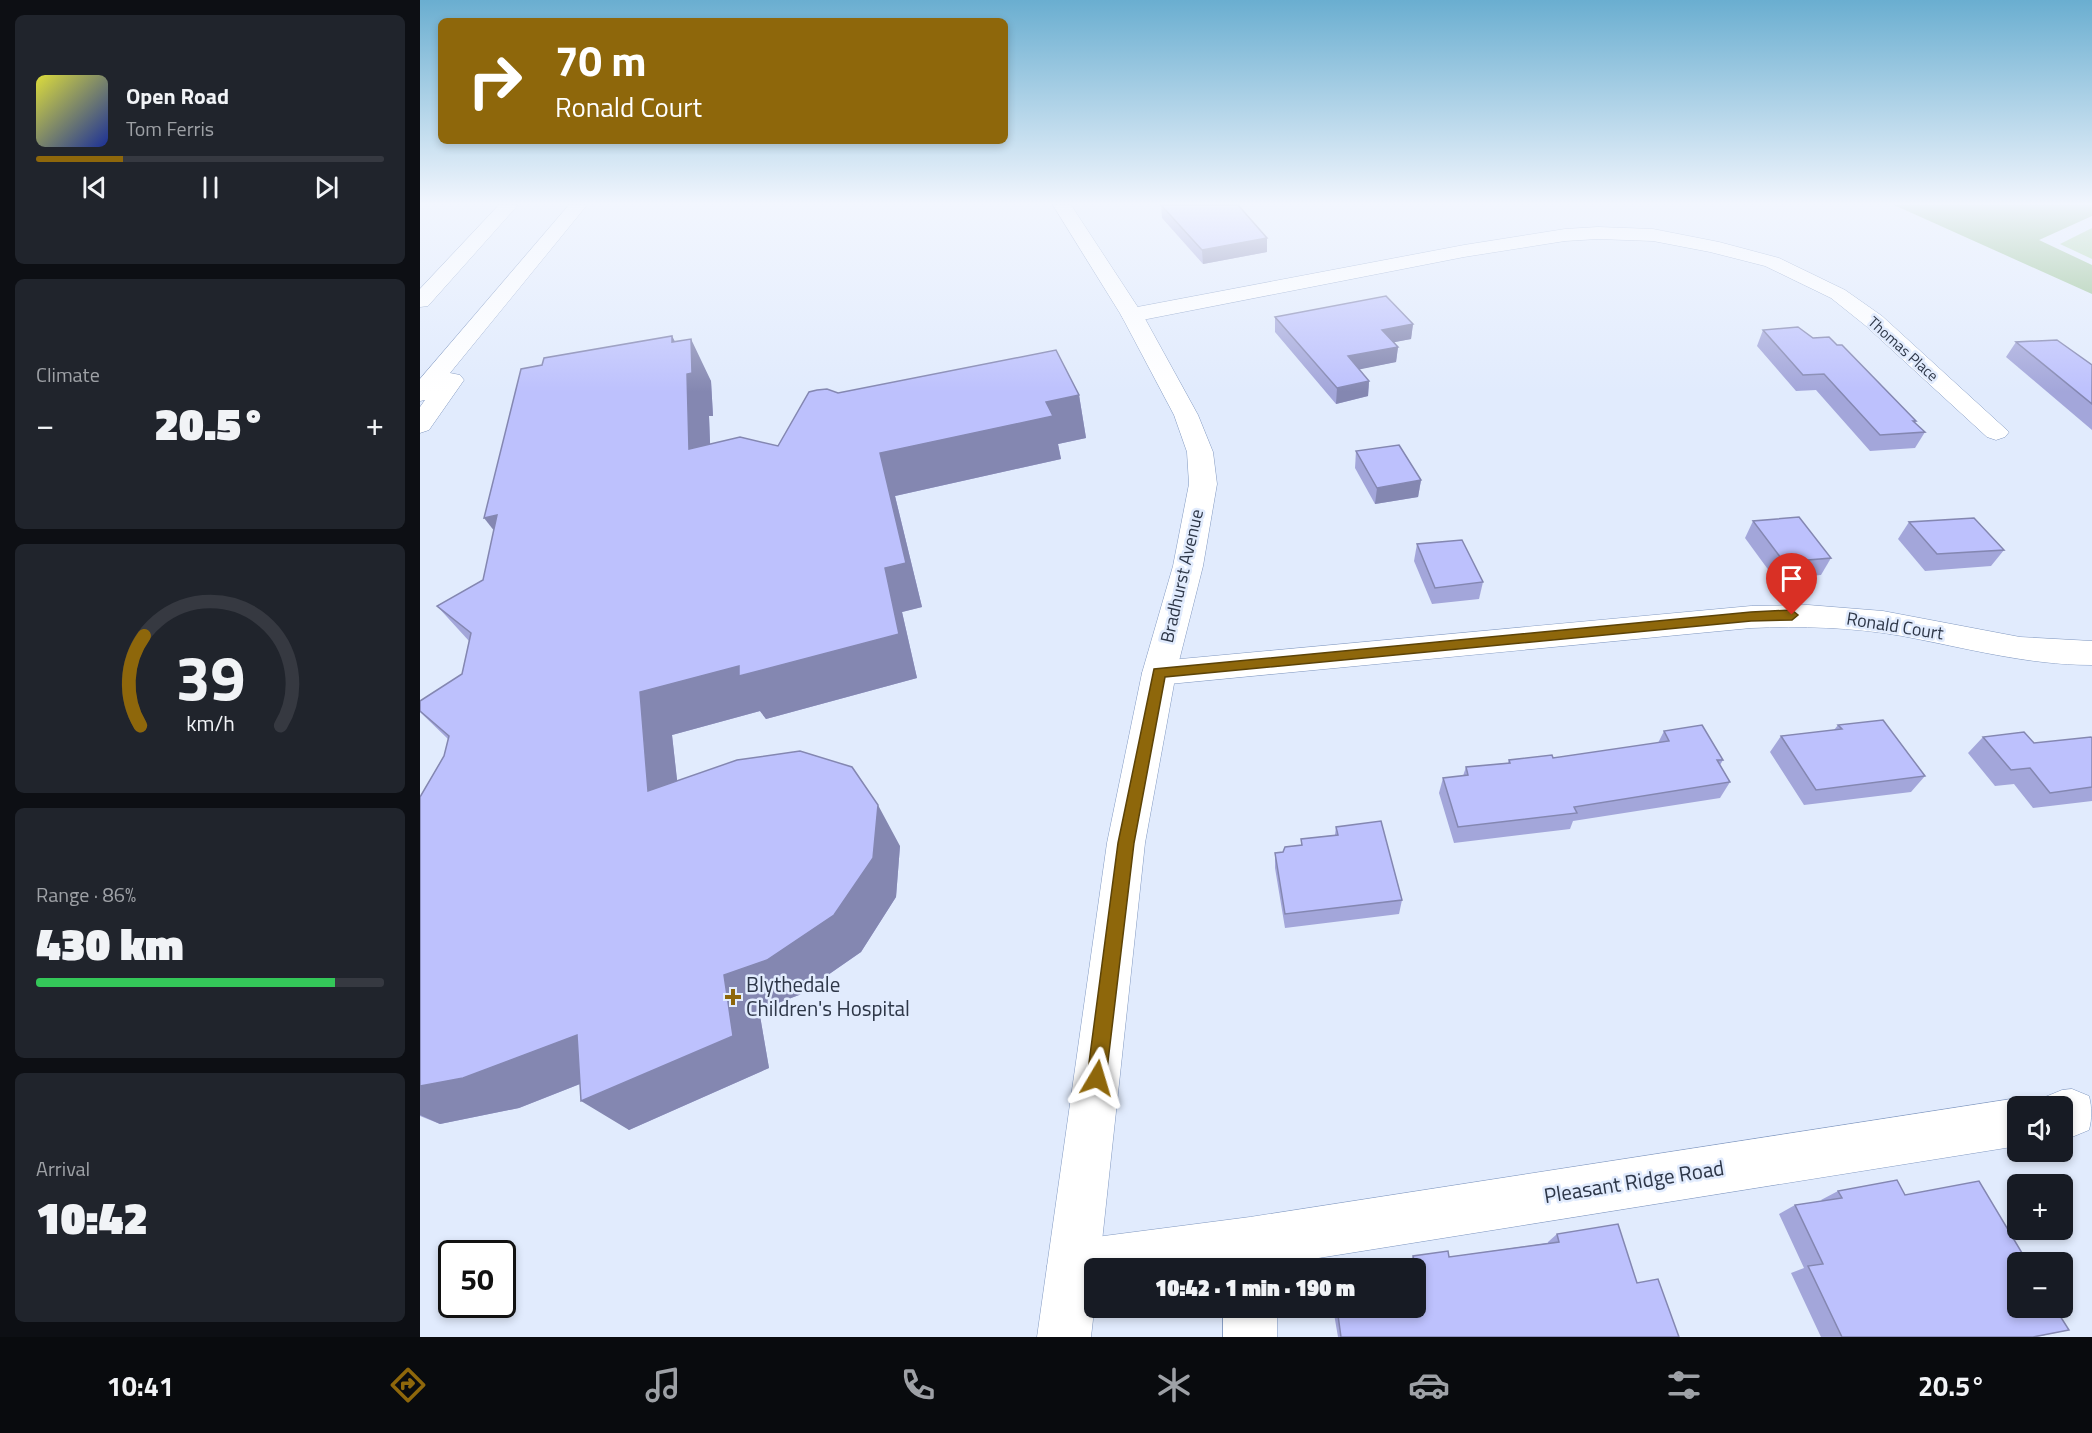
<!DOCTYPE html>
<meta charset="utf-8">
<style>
body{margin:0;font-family:"Titillium Web",sans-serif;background:#20242c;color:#f1f3f6;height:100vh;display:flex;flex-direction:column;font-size:22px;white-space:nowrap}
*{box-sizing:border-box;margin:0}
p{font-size:20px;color:#9ea1a6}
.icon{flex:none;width:33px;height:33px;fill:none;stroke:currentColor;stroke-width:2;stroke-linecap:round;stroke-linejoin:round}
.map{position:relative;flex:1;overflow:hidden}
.details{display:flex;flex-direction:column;gap:15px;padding:15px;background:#0d0f14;width:420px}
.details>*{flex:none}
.banner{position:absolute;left:18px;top:18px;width:570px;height:126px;border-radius:9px;box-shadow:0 3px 9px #0003;background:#8e670b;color:#fff;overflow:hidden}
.buttons{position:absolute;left:1587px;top:1096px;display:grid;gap:12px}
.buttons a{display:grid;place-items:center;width:66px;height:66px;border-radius:9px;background:#171b24;box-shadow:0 3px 9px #0003;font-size:30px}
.speed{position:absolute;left:18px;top:1240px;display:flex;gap:12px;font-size:30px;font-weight:700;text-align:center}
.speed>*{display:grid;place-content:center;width:78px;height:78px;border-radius:50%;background:#171b24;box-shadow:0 3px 9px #0003;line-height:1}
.speed .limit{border:3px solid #111;border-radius:9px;background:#fff;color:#111}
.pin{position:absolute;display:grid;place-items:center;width:51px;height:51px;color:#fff;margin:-62px -26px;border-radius:50% 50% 50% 0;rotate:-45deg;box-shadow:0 0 6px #0007}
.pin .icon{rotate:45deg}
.me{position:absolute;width:66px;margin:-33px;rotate:7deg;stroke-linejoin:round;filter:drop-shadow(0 0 4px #0008)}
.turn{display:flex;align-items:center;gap:21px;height:126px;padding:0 18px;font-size:27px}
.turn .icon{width:78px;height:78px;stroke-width:2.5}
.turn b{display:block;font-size:42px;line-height:51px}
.big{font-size:45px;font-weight:800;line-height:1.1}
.details .widget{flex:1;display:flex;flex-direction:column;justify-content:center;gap:9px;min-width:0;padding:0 21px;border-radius:9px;background:#20242c}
.details .dial{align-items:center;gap:0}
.dial svg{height:156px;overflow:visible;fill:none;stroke:#363941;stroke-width:7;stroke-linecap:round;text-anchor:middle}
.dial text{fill:#f1f3f6;stroke:none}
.song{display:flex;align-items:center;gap:18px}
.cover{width:72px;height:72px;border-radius:9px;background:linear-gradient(135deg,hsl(60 70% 55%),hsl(230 70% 35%))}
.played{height:6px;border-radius:3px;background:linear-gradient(90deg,#8e670b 25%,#363941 25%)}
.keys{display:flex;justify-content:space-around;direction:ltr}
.heat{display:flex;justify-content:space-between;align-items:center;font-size:33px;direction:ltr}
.charge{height:9px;border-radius:4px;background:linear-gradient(90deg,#34c759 86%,#363941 0)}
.trip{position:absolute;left:664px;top:1258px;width:342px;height:60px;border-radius:9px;background:#171b24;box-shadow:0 3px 9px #0003;font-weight:800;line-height:60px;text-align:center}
.dock{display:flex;height:96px;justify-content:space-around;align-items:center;background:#090b0e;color:#9ea1a6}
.dock .icon{width:42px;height:42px}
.dock .active{color:#8e670b}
.dock b{font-size:27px;color:#f1f3f6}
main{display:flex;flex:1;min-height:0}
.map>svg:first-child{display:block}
.green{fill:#acd5a6}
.forest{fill:#93bf8d}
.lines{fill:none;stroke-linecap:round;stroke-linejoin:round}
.minor-casing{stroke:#8299c1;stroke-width:1}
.major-casing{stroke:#8299c1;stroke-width:1}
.highway-casing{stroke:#8299c1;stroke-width:1}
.minor{fill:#fff;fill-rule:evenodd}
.major{fill:#fff;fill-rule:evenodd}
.highway{fill:#fff;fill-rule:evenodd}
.wall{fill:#a3a6da}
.shaded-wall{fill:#8487b1}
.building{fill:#bdc1fd;stroke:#8487b1;stroke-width:1.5}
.route{fill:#8e670b;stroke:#5c4307;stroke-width:1.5}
.poi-dot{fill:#8e670b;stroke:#e1ebfd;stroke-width:2}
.labels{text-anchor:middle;stroke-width:5;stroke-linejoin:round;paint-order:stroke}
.far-street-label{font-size:15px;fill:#2d3647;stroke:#e1ebfd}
.street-label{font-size:18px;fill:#2d3647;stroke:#e1ebfd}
.near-poi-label{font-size:21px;fill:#2d3647;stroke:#e1ebfd;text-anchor:start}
.near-street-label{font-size:21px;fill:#2d3647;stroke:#e1ebfd}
</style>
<main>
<section class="details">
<div class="widget">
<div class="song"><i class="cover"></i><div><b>Open Road</b><p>Tom Ferris</p></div></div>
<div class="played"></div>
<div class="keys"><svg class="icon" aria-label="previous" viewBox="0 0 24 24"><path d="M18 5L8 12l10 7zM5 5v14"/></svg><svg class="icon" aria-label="pause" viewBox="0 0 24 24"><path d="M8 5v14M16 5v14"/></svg><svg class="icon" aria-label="next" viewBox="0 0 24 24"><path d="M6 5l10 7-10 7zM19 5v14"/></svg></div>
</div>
<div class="widget"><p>Climate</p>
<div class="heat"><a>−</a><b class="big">20.5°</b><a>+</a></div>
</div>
<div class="widget dial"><svg viewBox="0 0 100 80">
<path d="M14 69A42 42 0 1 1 86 69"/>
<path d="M14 69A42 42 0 0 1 16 23" stroke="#8e670b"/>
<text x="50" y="56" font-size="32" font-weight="700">39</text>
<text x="50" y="72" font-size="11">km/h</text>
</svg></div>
<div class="widget"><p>Range · 86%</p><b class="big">430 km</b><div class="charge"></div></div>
<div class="widget"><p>Arrival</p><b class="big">10:42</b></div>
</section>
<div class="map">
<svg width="1672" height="1337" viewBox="0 0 1672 1337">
<rect width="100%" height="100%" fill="#e1ebfd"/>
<polygon class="green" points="1672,228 1672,259 1640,244"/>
<polygon class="forest" points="1474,205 1672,205 1672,216 1619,240 1672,265 1672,294"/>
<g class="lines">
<defs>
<g id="minor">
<polygon points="1178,227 1233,229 1299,242 1359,258 1425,290 1462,316 1589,432 1585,437 1576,440 1567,437 1446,326 1411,298 1345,266 1290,252 1233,241 1178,239 1145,241 1044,257 712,322 704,320 701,315 704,310 712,308 1044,245 1145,229"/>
<path d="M1388,605l75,6 137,26 72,4v24c-65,0 -126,-17 -190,-29 -50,-9 -101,-10 -151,-8l-592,57 -12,-3 -5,-9 5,-9 12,-3 592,-55z"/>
<path d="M1652,1089l17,7c3,11 3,23 0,34l-17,7 -10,1v-31h-21l4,-10 17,-7z"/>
<polygon points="1598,1098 1615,1107 1598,1107 1598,1146 830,1269 675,1269 675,1289 653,1292 635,1284 627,1266 635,1248 653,1240 830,1217"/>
<rect x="803" y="1308" width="54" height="29"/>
</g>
<polygon id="major" points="633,205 651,205 723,315 778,415 793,452 797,484 783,566 756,673 725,843 679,1269 675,1269 675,1302 671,1337 617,1337 687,843 722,673 753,566 769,484 767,452 754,415 701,315"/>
<g id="highway">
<polygon points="79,205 98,205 8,306 0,307 0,289"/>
<polygon points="149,205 167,205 30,373 40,375 44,380 9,430 0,433 0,407 5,400 0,401 0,379"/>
</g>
</defs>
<use href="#minor" class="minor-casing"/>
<use href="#major" class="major-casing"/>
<use href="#highway" class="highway-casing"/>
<use href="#minor" class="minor"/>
<use href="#major" class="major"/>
<use href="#highway" class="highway"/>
</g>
<g class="wall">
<polygon points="741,205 847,238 847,252 783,264 742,218"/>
<polygon points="855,317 993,324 991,339 974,342 978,347 976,362 939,369 949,381 948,396 916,404 855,332"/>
<polygon points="1343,330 1496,421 1495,423 1505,432 1495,448 1450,451 1396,390 1376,391 1337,346"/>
<polygon points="252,336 255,342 291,381 293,416 289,416 290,444 358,446 418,393 659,395 666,438 638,444 641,459 475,496 502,607 482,612 497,678 346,719 340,711 252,735 257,781 480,846 476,897 441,952 379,995 339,1010 349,1068 209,1130 160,1084 99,1108 20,1124 0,1116 0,797 24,756 28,739 0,712 0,701 42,674 49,641 17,606 63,580 122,365"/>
<polygon points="1596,342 1672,365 1672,430 1586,357"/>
<polygon points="936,451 1001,480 998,497 955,504 935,468"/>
<polygon points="1333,521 1411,558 1401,575 1355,579 1325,538"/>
<polygon points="1489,522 1584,550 1571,566 1505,571 1478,539"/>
<polygon points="997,544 1063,582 1059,599 1012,604 994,561"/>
<polygon points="1418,725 1505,776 1491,792 1384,805 1350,752 1361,736 1414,730"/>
<polygon points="1244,731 1303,760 1300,765 1310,782 1300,798 1153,821 1150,829 1034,843 1019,793 1023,778 1043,776 1046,767 1088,763 1089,760 1133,758 1238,743"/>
<polygon points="1563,737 1614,743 1672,738 1672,801 1613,808 1594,784 1575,786 1548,753"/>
<polygon points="916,827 982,900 979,914 865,928 855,868 855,853 863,852 881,845 881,839 915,835"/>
<polygon points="1418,1191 1485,1195 1649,1330 1616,1337 1401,1337 1371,1273 1384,1268 1359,1214 1375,1205 1402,1201 1401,1200"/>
<polygon points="1137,1234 1217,1283 1259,1337 918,1337 913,1308 996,1308 996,1269 990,1269 989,1264 993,1256 1029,1257 1128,1243 1128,1242"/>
</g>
<g class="shaded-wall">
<polygon points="847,238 847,252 783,264 782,250"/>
<polygon points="993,324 991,339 960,345 962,330"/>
<polygon points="252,336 271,373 271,339 291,381 293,416 289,416 292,492 269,449 252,342"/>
<polygon points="978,347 976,362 927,372 928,356"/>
<polygon points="949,381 948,396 916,404 917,388"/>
<polygon points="659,395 666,438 638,444 641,459 475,496 502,607 482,612 497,678 346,719 340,711 252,735 263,832 228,791 220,692 465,568 460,453 626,402"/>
<polygon points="1001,480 998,497 955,504 957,488"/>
<polygon points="77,515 98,561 64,518"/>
<polygon points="458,805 480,846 476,897 441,952 379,995 339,1010 349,1068 209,1130 161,1101 304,975"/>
<polygon points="157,1035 203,1067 99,1108 20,1124 0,1115 0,1086"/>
</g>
<g class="building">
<polygon points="741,205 818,205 847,238 782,250"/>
<polygon points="966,296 993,324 962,330 978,347 928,356 949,381 917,388 855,317"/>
<polygon points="1378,327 1393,338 1409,337 1417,345 1422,345 1496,421 1493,421 1505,432 1460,435 1404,374 1383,375 1343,330"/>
<polygon points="252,336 252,342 271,339 272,373 267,374 269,449 320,437 358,446 389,392 397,390 407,389 418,393 636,350 659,395 626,402 633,416 460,453 486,563 465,568 479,634 319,676 319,666 220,692 228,791 317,760 380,751 432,767 458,805 453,858 414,915 347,960 304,975 313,1036 161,1101 157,1035 43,1078 0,1086 0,797 24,756 29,736 0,711 0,701 42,674 51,633 17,606 63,580 77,515 64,518 101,369 122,365 124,358"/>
<polygon points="1637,340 1672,365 1672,404 1596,342"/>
<polygon points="979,445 1001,480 957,488 936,451"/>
<polygon points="1379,517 1411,558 1364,562 1333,521"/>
<polygon points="1554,518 1584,550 1517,554 1489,522"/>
<polygon points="1042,540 1063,582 1015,588 997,544"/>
<polygon points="1463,720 1505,776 1396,790 1361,736 1422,729 1418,725"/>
<polygon points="1282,725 1303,760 1297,760 1310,782 1154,807 1157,813 1038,827 1023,778 1048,775 1046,767 1090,763 1089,760 1132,755 1133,758 1249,741 1244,731"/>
<polygon points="1604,732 1614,743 1671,737 1672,738 1672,787 1630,793 1610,768 1591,770 1563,737"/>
<polygon points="961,821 982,900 865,914 855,853 863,852 865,847 882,845 881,839 918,835 916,827"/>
<polygon points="1477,1180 1485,1195 1559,1181 1608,1263 1598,1263 1598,1308 1635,1308 1649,1330 1613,1337 1422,1337 1388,1266 1403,1264 1375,1205 1422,1198 1418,1191"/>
<polygon points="1198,1224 1217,1283 1238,1279 1259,1337 921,1337 917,1308 996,1308 996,1274 997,1273 993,1256 1028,1251 1029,1257 1139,1242 1137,1234"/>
</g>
<linearGradient id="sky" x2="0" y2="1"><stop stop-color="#6aaed0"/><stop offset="0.52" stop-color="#f2f6fe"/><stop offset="1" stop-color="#f2f6fe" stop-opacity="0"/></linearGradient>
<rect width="1672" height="392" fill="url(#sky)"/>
<polygon class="route" points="1372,610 1378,615 1372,620 1331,621 745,677 714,843 686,1078 683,1085 677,1087 670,1085 667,1078 698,843 734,669 1331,612"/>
<path class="poi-dot" d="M310 988h6v6h6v6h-6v6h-6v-6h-6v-6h6z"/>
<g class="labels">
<g class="far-street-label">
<text transform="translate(1483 349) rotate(42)" y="5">Thomas Place</text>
</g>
<g class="street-label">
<text transform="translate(762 576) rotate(-77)" y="6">Bradhurst Avenue</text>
<text transform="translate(1475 626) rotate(9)" y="6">Ronald Court</text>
</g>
<g class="near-poi-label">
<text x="326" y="992">Blythedale<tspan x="326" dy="24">Children's Hospital</tspan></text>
</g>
<g class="near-street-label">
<text transform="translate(1214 1182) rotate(-9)" y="7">Pleasant Ridge Road</text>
</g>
</g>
</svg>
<div class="buttons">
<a><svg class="icon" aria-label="sound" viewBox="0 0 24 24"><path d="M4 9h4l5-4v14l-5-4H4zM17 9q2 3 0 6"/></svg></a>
<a>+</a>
<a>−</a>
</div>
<div class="speed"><div class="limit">50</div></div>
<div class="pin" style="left:1372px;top:615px;background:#d93025"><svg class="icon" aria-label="arrive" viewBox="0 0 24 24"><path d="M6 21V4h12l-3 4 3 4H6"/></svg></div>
<svg class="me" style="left:677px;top:1078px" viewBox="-20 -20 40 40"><path d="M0-17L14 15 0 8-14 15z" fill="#8e670b" stroke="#fff" stroke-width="4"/></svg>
<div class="trip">10:42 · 1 min · 190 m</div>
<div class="banner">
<div class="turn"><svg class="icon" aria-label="right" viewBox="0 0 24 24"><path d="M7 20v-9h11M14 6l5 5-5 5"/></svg><div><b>70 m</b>Ronald Court</div></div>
</div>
</div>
</main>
<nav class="dock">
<b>10:41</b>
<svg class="icon active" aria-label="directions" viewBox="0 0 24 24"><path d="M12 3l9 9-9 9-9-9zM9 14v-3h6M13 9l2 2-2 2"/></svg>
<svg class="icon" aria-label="music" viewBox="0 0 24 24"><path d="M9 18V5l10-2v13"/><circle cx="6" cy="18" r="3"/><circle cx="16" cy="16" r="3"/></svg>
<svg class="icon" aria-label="phone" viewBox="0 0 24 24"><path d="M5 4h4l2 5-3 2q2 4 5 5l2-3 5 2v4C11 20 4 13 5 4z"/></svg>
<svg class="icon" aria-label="climate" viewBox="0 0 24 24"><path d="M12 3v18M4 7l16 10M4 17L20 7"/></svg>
<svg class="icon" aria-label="car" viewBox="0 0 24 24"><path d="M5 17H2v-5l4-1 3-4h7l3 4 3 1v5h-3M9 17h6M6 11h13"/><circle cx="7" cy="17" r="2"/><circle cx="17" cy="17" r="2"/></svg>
<svg class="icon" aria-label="filters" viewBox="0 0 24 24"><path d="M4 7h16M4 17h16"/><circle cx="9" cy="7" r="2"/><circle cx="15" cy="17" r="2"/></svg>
<b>20.5°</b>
</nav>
